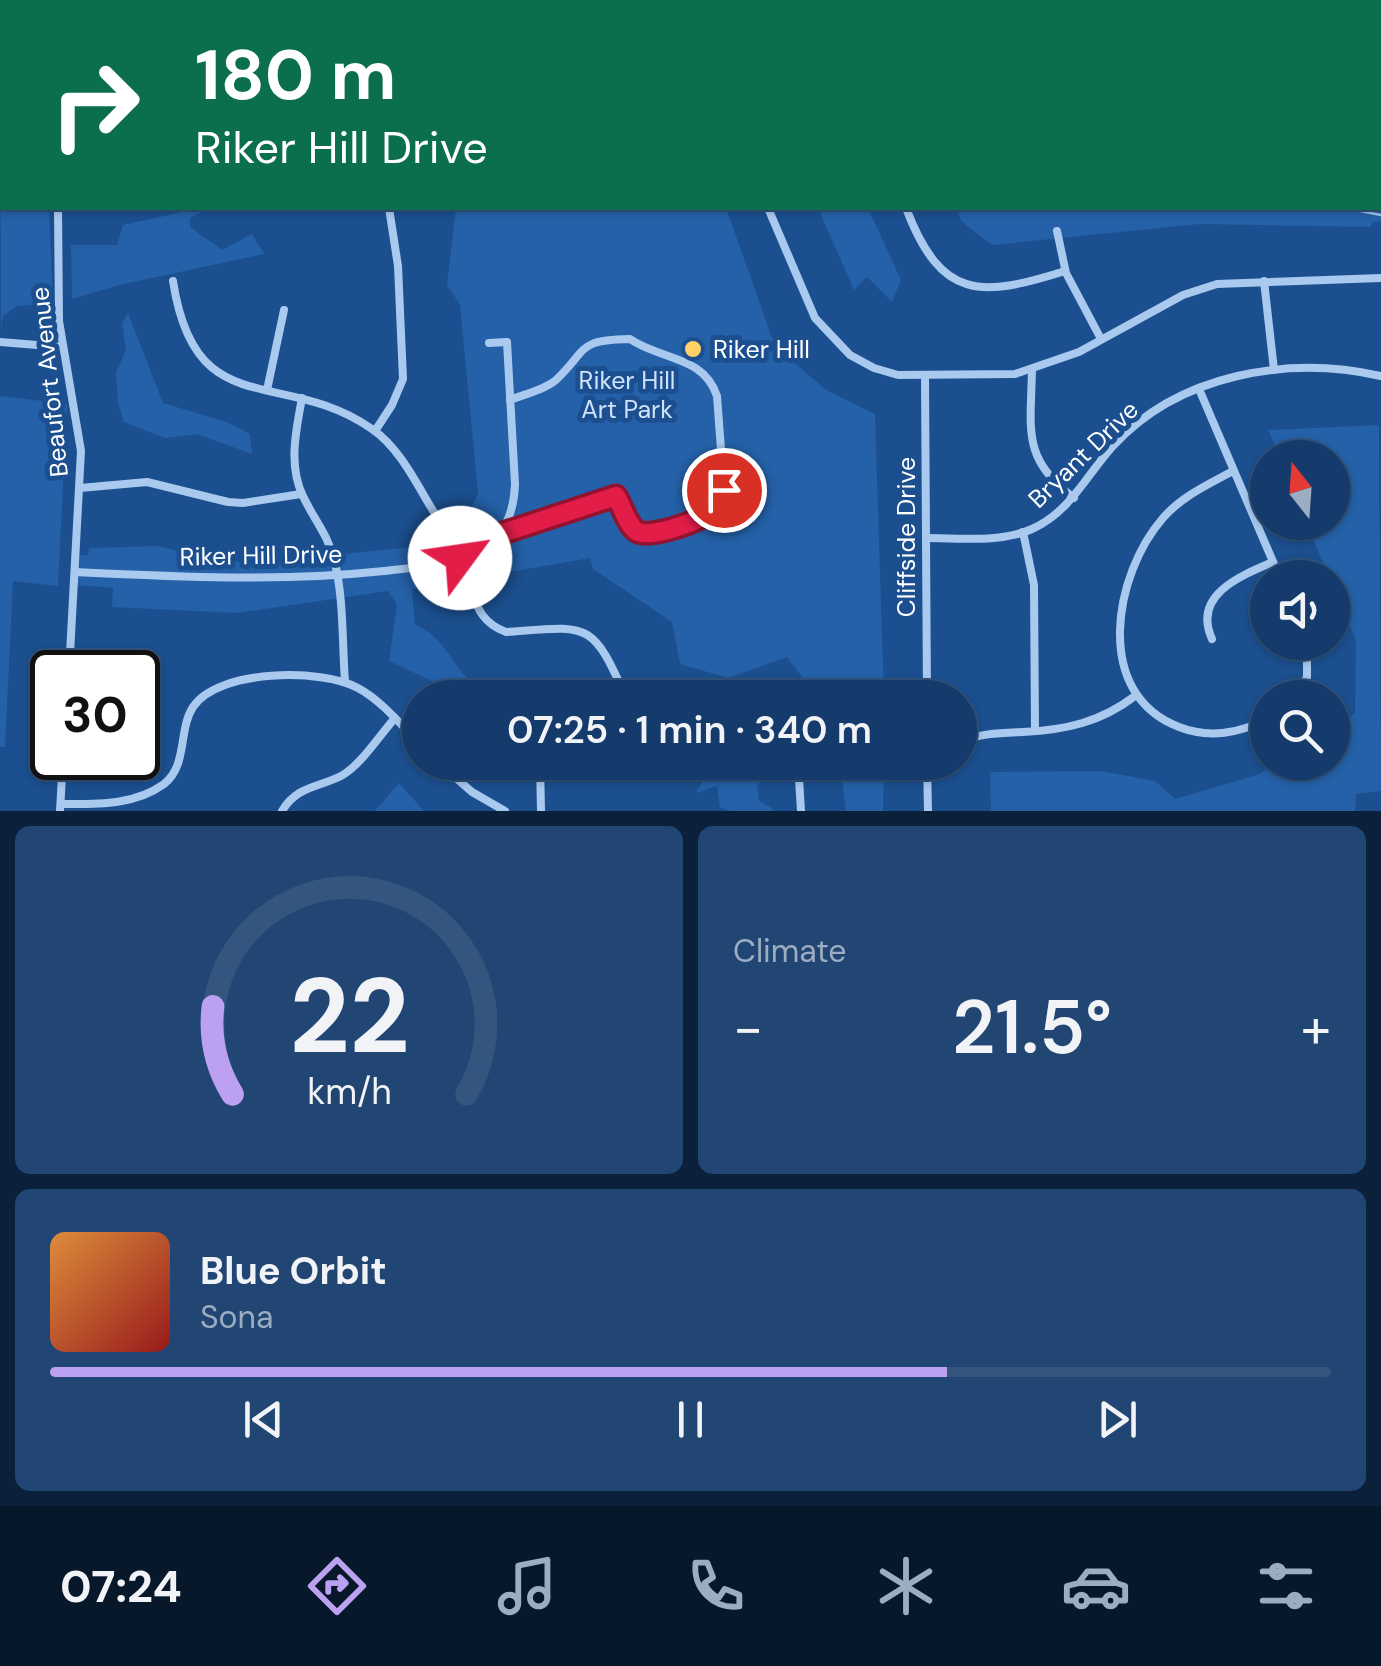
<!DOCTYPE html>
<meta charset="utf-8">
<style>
body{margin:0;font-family:"DM Sans",sans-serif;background:#214673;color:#f1f3f6;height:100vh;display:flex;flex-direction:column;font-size:38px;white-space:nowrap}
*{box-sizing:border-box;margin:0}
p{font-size:32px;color:#9dadc1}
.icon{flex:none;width:55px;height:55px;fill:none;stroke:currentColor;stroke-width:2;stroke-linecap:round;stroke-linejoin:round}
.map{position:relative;height:811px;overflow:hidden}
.drawer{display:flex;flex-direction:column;gap:15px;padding:15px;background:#0b203b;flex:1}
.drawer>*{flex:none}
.banner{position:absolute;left:0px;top:0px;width:1382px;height:210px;box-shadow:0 2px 8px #0004,0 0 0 2px #33557e;background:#0b6e4f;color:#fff;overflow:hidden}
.needle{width:65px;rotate:343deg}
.controls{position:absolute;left:1250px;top:440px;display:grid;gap:20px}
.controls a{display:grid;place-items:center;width:100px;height:100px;border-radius:50%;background:#143b6b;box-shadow:0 2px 8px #0004,0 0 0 2px #33557e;font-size:50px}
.speed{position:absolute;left:30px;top:650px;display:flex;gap:20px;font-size:50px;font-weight:700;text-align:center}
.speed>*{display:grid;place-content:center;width:130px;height:130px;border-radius:50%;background:#143b6b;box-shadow:0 2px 8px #0004,0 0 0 2px #33557e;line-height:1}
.speed .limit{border:5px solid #111;border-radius:15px;background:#fff;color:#111}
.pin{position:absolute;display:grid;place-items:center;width:85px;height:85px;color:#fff;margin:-42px;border:5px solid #fff;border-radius:50%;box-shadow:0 2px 10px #0007}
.me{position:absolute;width:110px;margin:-55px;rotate:59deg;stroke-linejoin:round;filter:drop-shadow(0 0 8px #0008)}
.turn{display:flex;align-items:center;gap:35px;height:210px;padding:0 30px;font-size:45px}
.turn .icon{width:130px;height:130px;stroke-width:2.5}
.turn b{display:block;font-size:70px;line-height:85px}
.big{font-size:75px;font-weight:600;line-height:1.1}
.drawer .tile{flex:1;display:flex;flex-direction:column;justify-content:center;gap:15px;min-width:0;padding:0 35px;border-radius:15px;background:#214673}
.drawer .dial{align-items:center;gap:0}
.dial svg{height:260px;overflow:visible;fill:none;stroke:#33557e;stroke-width:7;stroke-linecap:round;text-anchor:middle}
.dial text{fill:#f1f3f6;stroke:none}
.song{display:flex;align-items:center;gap:30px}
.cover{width:120px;height:120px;border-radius:15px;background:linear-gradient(135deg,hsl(30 70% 55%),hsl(0 70% 35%))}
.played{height:10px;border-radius:5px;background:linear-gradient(90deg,#bca0f2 70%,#33557e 70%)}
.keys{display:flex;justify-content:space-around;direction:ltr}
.heat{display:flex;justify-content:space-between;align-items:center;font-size:55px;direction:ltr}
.drawer .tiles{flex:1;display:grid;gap:15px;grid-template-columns:1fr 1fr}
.tile:last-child{grid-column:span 2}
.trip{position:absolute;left:402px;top:680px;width:575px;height:100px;border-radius:50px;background:#143b6b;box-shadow:0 2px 8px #0004,0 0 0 2px #33557e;font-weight:600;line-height:100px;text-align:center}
.tabs{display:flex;height:160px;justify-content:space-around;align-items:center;background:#08182b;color:#9dadc1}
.tabs .icon{width:70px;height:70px}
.tabs .current{color:#bca0f2}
.tabs b{font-size:45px;color:#f1f3f6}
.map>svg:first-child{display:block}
.green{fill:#2461a8}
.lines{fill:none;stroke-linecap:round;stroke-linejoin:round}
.stream{stroke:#9cc4f0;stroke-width:2.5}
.minor{stroke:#a9c9ee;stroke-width:8}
.route-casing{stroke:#92132f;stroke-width:25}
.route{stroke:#e11d48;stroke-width:18}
.poi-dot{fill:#ffd166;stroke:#1b4f8f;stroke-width:4}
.labels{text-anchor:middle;stroke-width:10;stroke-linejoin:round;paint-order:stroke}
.poi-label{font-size:25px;fill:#fff;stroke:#1b4f8f;text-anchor:start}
.park-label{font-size:25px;fill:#cfe3fa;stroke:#1b4f8f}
.street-label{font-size:25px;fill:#fff;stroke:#1b4f8f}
</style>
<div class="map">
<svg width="1381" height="811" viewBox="0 0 1381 811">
<rect width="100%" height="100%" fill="#1b4f8f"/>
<g class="green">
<polygon points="0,0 49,0 2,2 2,208 49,208 53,303 17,306 3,316 1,331"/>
<polygon points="542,0 1381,0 1381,47 1380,2"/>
<polygon points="1380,176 1381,221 1373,222 1370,227 1200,224 992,245 962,222 956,208 1380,208"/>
<polygon points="180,208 209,208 190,218 190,227 222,250 252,234 264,254 119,285 72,299 71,245 117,245 123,225 178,213"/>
<path d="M456,208h270l49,138 51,44 49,24 9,283h-67l-30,-40 -59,21 -48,-14 -8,-42 -79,-53 -3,-11 -178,31 3,36c39,15 35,55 79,67l-1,5h-43l-1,-8 -60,-28 8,-56 -9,-14 -151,22 -125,-6 1,-19 -37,-3 2,-30h10l1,-7 69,-2 62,15 42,1 192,-19 24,-49 -18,-189 -13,-20z"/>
<polygon points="818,208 868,208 901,280 892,302 867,277 854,290"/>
<polygon points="128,313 163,403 227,422 250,434 252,454 197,434 165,438 124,422 118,403 116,372 126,350 122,324"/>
<polygon points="0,396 67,404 58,586 13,581 5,747 0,747"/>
<polygon points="1379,425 1381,791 1356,794 1355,811 991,811 990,772 1101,771 1155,781 1175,799 1257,775 1277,763 1332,762 1333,728 1355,713 1356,641 1333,586 1332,578 1329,577 1306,523 1332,522 1332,458 1280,457 1268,430"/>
<polygon points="744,762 760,763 765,771 757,787 759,801 772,808 771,811 732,811 720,808 717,786 696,793 709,771 736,775"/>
<polygon points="840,763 884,763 883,811 846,811"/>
<polygon points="399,783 424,811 375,811"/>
</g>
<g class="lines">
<g class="stream">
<polyline points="1081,0 1083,2"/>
<polyline points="1345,208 1381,215"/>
</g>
<g class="minor">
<polyline points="56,0 56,2"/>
<polyline points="394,0 395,2"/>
<polyline points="444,2 462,2"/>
<polyline points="0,51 2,56"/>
<polyline points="58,208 59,321 81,451 69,672"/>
<polyline points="768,208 815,318 850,355 874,368 898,375 1015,374 1079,352 1183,295 1217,284 1381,278"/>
<path d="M906,208c35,92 74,90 159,63"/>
<polyline points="1057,231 1066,273 1101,339"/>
<path d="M173,281c22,144 108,85 199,148 35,24 52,74 78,107"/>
<polyline points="1264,281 1274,370"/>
<polyline points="0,342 62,347"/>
<path d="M1032,369c-1,60 -11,90 42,129"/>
<polyline points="925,377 927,698"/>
<polyline points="1199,389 1280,578"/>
<polyline points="267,390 284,310"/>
<path d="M302,398c-6,32 -14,68 1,98 10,22 25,39 31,63 10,39 8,82 11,123"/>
<polyline points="375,431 392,405 403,379 398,266 389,208"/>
<path d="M1233,471c-24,13 -51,25 -70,47 -49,56 -71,176 16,209 31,12 60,6 89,-8"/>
<polyline points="80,488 147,482 228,502 243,503 301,494"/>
<polyline points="1023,532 1034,585 1035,731"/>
<path d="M500,534l117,-38c5,10 10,28 20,35 12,8 56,-8 68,-16 8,-7 15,-16 19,-25l-7,-94c-14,-41 -57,-36 -87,-57 -53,1 -41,9 -74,41 -12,10 -31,14 -46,20"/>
<path d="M926,538c34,0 75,5 106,-9 38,-17 54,-53 80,-82 66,-73 176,-92 269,-71"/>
<path d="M75,572c103,5 206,10 309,-1 33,-4 67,-5 97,-22 25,-15 33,-38 34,-65l-8,-142 -18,1"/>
<path d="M470,589c8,21 14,35 36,43 82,-6 86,-13 120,66"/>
<path d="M1212,639c-20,-44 28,-63 61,-77"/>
<polyline points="570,698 619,681"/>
<polyline points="1296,698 1307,677 1307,642"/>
<path d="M960,742c21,-9 40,-9 63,-10 43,-2 78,-10 112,-36"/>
<polyline points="438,762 472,792 505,811"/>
<polyline points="540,762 541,811"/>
<polyline points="798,762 801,811"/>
<polyline points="927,762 928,811"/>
<path d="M61,804c34,0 73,2 103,-20 24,-19 14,-54 29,-77 25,-38 129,-39 165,-19 24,13 43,37 62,56"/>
<polyline points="60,811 63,758"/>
<path d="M282,811c15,-25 35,-23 59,-35 20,-11 38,-40 54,-58"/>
</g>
</g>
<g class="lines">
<defs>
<path id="route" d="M460,558l23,-10 17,-14 116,-38c6,10 11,28 20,35 13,8 57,-8 69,-16 8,-7 15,-16 19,-25"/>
</defs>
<use href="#route" class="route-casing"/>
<use href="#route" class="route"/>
</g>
<circle class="poi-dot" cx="693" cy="349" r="10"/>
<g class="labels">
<g class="poi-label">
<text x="713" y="358">Riker Hill</text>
</g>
<g class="park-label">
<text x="627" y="389">Riker Hill<tspan x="627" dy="29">Art Park</tspan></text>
</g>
<g class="street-label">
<text transform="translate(49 382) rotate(-96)" y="9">Beaufort Avenue</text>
<text transform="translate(1083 454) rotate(-44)" y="9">Bryant Drive</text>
<text transform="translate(906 537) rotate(-90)" y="9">Cliffside Drive</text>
<text transform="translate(261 555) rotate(-1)" y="9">Riker Hill Drive</text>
</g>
</g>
</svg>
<div class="controls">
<a><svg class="needle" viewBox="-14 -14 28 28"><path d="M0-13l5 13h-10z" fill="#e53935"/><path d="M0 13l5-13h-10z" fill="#9dadc1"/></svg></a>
<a><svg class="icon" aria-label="sound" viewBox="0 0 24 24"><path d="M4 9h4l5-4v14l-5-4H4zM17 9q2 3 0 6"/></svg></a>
<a><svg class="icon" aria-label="search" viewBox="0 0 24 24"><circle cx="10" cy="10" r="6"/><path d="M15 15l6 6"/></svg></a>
</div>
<div class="speed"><div class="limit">30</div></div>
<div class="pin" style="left:724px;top:490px;background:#d93025"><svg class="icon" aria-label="arrive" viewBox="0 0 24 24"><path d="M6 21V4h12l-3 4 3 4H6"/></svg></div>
<svg class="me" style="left:460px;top:558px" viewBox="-20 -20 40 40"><circle r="19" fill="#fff"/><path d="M0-13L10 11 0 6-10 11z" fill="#e11d48"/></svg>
<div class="trip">07:25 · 1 min · 340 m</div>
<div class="banner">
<div class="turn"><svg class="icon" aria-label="right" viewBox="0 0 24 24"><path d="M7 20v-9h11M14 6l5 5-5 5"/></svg><div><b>180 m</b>Riker Hill Drive</div></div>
</div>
</div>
<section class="drawer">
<div class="tiles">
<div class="tile dial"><svg viewBox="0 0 100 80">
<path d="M14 69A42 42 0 1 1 86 69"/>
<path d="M14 69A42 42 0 0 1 8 42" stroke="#bca0f2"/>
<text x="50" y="56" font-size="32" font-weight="700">22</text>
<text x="50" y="72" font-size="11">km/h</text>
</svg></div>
<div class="tile"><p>Climate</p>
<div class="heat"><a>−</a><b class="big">21.5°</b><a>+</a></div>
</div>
<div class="tile">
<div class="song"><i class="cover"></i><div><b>Blue Orbit</b><p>Sona</p></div></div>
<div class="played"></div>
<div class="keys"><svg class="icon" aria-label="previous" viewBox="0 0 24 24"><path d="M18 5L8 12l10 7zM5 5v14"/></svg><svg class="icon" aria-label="pause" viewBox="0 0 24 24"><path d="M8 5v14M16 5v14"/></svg><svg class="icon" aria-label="next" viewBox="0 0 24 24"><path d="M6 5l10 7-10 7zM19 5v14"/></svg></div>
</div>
</div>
</section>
<nav class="tabs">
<b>07:24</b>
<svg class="icon current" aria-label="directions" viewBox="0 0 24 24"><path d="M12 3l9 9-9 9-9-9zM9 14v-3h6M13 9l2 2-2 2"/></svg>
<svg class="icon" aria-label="music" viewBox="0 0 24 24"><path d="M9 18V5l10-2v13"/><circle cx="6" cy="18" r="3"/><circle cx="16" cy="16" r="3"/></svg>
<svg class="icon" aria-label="phone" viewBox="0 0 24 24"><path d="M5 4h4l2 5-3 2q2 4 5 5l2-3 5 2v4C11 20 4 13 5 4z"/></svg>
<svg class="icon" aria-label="climate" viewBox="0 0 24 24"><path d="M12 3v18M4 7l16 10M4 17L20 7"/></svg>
<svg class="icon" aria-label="car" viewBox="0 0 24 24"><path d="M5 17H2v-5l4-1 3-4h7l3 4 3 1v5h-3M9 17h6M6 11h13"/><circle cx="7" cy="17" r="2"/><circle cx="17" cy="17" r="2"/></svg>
<svg class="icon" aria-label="filters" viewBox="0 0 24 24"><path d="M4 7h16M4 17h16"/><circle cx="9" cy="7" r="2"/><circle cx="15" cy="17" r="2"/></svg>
</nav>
